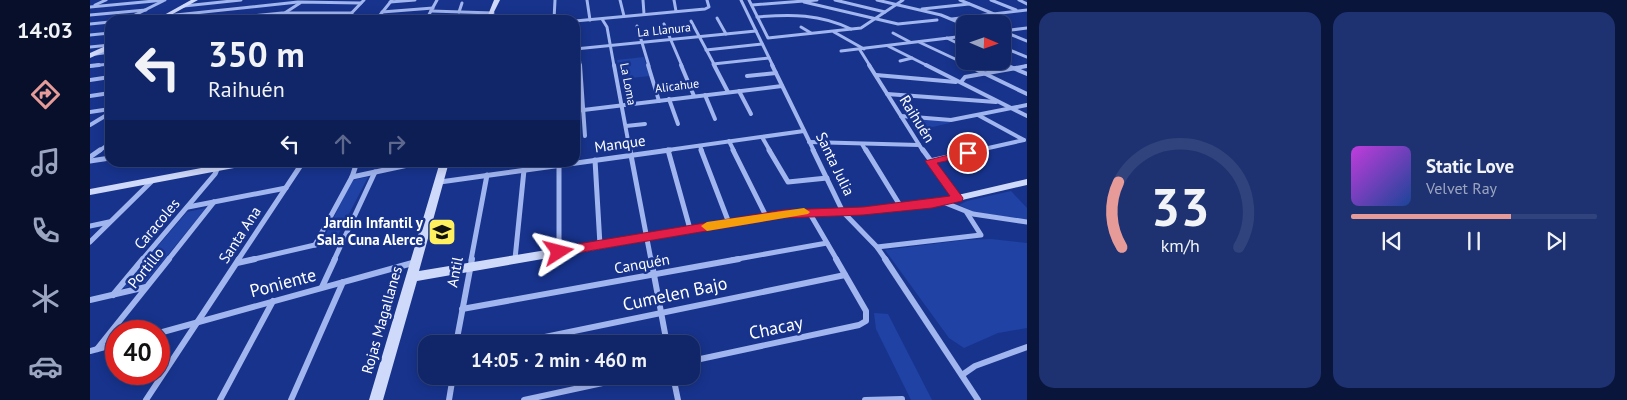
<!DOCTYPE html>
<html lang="es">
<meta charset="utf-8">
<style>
body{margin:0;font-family:"PT Sans",sans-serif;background:#1e3271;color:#f1f3f6;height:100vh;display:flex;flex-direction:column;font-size:19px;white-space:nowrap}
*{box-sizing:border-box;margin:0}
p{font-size:16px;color:#9ca5c0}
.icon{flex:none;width:28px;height:28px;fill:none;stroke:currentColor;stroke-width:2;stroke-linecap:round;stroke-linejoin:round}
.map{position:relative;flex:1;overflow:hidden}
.side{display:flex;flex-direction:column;gap:12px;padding:12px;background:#09153a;width:600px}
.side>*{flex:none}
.banner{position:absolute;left:15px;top:15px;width:475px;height:152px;border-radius:15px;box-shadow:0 2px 12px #0003,0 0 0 1px #30437d;background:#112669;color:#f1f3f6;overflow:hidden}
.needle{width:32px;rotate:92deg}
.tools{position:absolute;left:866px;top:15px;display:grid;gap:10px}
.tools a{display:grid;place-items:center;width:55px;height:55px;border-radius:10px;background:#112669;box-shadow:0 2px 12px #0003,0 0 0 1px #30437d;font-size:25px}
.speed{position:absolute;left:15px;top:320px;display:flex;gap:10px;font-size:25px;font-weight:700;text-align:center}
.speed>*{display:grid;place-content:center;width:65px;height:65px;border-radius:50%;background:#112669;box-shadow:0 2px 12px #0003,0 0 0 1px #30437d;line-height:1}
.speed .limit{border:8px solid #d22;background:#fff;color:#111}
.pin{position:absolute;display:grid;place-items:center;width:42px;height:42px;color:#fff;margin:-21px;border:2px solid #fff;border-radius:50%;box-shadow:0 1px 5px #0007}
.me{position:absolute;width:55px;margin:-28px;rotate:81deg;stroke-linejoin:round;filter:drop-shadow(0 0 4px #0008)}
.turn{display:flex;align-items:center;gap:18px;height:105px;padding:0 20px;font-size:22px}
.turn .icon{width:65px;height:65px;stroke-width:2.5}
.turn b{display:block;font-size:35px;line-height:42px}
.lanes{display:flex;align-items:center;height:48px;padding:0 20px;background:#0003;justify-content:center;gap:25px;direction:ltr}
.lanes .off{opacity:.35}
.side .card{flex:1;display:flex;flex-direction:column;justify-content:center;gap:8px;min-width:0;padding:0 18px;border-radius:15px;background:#1e3271}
.side .dial{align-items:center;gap:0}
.dial svg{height:130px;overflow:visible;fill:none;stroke:#30437d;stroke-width:7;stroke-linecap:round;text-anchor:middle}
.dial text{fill:#f1f3f6;stroke:none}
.song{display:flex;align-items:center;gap:15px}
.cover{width:60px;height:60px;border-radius:8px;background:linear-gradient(135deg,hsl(290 70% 55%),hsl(220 70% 35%))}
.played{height:5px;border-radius:2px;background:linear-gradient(90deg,#e69b98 65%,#30437d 65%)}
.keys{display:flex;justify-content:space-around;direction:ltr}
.side .tiles{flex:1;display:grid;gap:12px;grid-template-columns:repeat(2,1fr)}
.trip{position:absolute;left:328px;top:335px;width:282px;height:50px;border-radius:15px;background:#112669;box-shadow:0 2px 12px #0003,0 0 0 1px #30437d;font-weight:800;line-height:50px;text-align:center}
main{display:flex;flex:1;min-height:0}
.menu{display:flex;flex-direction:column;width:90px;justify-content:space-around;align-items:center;background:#070f2a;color:#9ca5c0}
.menu .icon{width:35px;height:35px}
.menu .current{color:#e69b98}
.menu b{font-size:22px;color:#f1f3f6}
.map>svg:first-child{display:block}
.green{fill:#2042a5}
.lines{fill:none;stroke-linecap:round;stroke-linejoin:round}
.street-far3{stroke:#a1b5ef;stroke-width:3}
.street-far2{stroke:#a1b5ef;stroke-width:4}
.street-far1{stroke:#a1b5ef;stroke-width:5}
.street{stroke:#a1b5ef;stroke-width:6}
.secondary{fill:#cfd9fa;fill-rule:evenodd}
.route{fill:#e11d48;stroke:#92132f}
.slow{fill:#f59e0b}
.labels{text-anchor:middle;stroke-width:5;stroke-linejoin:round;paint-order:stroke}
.far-street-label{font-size:12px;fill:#fff;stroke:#17338c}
.street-label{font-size:15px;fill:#fff;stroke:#17338c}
.poi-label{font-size:15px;font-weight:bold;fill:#fff;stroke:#17338c;text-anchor:end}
.near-street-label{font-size:18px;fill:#fff;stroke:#17338c}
</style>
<main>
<nav class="menu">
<b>14:03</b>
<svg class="icon current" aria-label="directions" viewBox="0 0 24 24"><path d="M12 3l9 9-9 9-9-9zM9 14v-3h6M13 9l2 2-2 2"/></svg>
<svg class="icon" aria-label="music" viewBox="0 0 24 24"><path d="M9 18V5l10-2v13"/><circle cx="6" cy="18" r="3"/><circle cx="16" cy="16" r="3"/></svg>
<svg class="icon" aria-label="phone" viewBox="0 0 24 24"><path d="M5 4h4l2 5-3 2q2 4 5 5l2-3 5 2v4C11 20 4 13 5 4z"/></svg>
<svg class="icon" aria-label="climate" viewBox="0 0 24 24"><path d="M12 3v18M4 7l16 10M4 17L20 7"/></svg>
<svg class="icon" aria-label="car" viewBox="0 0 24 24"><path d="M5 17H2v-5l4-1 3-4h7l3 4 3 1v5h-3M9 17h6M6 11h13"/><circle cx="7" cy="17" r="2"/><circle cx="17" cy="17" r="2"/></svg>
</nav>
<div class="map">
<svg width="937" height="400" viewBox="0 0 937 400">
<rect width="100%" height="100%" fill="#17338c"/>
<g class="green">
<polygon points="554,57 560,76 531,79 527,60"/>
<polygon points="818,118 860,121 860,123 825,131"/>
<polygon points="278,177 247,237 233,240 262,180"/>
<polygon points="921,191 937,208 937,220 884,212 869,205 877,201"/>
<polygon points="116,208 55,283 32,288 97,212"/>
<polygon points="901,239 937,243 937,328 908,333 874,348 859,338 795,250 874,240"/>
<polygon points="784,313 798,314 842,400 821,400 786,329"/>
</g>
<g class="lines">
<g class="street-far3">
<polyline points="497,0 500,20"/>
<polyline points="530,0 534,16"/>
<polyline points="553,0 554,14"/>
<polyline points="584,0 586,11"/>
<polyline points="651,0 683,66"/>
<polyline points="659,0 678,38 771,28 813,0"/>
<polyline points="745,0 795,12"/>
<polyline points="787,0 851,15 875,25"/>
<polyline points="870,0 904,14"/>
<polyline points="901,0 926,10"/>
<polyline points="929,0 937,4"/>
<polyline points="300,2 325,0"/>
<polyline points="714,2 808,24 847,20"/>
<polyline points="5,5 16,0"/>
<polyline points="662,5 727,0"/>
<polyline points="94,6 151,0"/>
<polyline points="0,7 75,0"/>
<polyline points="832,9 879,4"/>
<polyline points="341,11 403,13"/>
<polyline points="292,12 343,8"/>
<polyline points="369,12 372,3"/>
<polyline points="0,15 56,10"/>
<polyline points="76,16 208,2 271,3"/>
<path d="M667,17c34,-3 63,-3 94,12"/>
<polyline points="627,18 636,34"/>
<polyline points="512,19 517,27 524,66"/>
<polyline points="862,19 937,10"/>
<polyline points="35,20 73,1"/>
<polyline points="40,20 74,17"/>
<polyline points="123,20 192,13 262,13"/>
<polyline points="184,20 210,3"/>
<polyline points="255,20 274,0"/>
<polyline points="286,20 302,0"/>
<polyline points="319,20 337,19"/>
<polyline points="336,20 347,0"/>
<polyline points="464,20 465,0"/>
<polyline points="485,21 615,9 619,7 617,0"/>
<polyline points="601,21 625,66"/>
<polyline points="0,24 20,22"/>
<polyline points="574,24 592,66"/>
<polyline points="547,26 559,66"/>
<polyline points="711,27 721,33"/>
<polyline points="487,31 490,66"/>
<polyline points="912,31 937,41"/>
<polyline points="913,31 937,28"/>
<polyline points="744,32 774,49"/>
<polyline points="803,33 820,42"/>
<polyline points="0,35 20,33"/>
<polyline points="857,38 875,47"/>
<polyline points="829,42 880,66"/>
<polyline points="798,46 838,66"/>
<polyline points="0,47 20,45"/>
<polyline points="912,47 937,57"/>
<polyline points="485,49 666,31"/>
<polyline points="616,50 672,44"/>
<polyline points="770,50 780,66"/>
<polyline points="751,51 875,36"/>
<polyline points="6,54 20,52"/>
<polyline points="810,61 822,58"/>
<polyline points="907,61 919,66"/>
<polyline points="623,64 679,58"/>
<polyline points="0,66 20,64"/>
<polyline points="935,66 937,66"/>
</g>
<g class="street-far2">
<polyline points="490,65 495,136"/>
<polyline points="524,65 540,151"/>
<polyline points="558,65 569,101"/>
<polyline points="591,65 604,96"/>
<polyline points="624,65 638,92"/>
<polyline points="682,65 724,151"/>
<polyline points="779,65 833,151"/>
<polyline points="836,65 937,116"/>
<polyline points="877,65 937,94"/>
<polyline points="916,65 937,74"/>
<polyline points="0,66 9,65"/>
<polyline points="786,75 866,82"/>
<polyline points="657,76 686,73"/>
<polyline points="0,80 20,77"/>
<polyline points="871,82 875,77 937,66"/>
<polyline points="649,91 661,114"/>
<polyline points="797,94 906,102"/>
<polyline points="615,95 625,119"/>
<polyline points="0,96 20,93"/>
<polyline points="579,99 588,124"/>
<polyline points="485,111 692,86"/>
<polyline points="0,112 20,109"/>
<polyline points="888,115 934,140"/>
<polyline points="811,116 861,120 937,105"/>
<polyline points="0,125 20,113"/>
<polyline points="536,126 555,124"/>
<polyline points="672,137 680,151"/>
<polyline points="639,141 644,151"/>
<polyline points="719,142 829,145"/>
<polyline points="772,144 776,151"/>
<polyline points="610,146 612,151"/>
<polyline points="9,151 20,143"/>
<polyline points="571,151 714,131"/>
<polyline points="885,151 934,140"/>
</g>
<g class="street-far1">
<polyline points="540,150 561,260"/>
<polyline points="578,150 600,229"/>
<polyline points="611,150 639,223"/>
<polyline points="643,150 676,216"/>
<polyline points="679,150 698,182 737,178"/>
<polyline points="723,150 753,212 787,247 796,260"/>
<polyline points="776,150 811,207"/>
<polyline points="833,150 868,198"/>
<polyline points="0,157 10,150"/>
<polyline points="505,160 510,245"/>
<polyline points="0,161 20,158"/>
<polyline points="840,161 890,150"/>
<polyline points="469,165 469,252"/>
<polyline points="262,177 332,162"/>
<polyline points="350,182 580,150"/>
<polyline points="853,202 883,214 937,222"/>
<polyline points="98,207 196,188"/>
<polyline points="719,212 747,260"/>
<polyline points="0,226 19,222"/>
<polyline points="0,242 62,181"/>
<polyline points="225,245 262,177 267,162"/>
<polyline points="787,247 891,235 877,213"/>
<polyline points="425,259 434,170"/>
<polyline points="52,260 125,174 130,162"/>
<polyline points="78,260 124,202"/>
<polyline points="148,260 213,162"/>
<polyline points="160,260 255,238"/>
<polyline points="244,260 285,172"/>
<polyline points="381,260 397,175"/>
<polyline points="642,260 737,243"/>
</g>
<g class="street">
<polyline points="561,259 577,344"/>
<polyline points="795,259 888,400"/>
<polyline points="147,263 165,259"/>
<polyline points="232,287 245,259"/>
<polyline points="23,295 53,259"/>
<polyline points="0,300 56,287"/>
<polyline points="372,309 649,259"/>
<polyline points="69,333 326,262"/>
<polyline points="366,344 382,259"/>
<polyline points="421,344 755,275"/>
<polyline points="7,349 79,259"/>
<polyline points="0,351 26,344"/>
<polyline points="601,361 769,325 776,321 776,311 746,259"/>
<polyline points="872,375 885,366 937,347"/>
<polyline points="583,376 588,400"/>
<polyline points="56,400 149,259"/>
<polyline points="130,400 183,301"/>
<polyline points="201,400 253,282"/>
<polyline points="359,400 363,376"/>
<polyline points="434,400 545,376"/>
<polyline points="775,400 812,399"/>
</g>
<g class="secondary">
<polygon points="101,0 108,0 72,20 65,20"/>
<polygon points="404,0 410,0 400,20 396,20"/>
<polygon points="20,44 20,49 0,58 0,53"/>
<polygon points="143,162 164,162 160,165 0,195 0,189"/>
<polygon points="350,162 359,162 329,271 693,211 764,209 842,201 937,179 937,185 842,207 764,215 693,217 327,281 293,400 279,400"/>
</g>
</g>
<polygon class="route" points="878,150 883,153 882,155 847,163 873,198 872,201 842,208 773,215 693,218 469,256 462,252 469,247 693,210 773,207 860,196 835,161"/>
<polygon class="slow" points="714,208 720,212 718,214 617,231 611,226 617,222"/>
<defs>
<symbol id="school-square" viewBox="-11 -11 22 22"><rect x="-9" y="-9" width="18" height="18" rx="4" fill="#fff05f" stroke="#17338c"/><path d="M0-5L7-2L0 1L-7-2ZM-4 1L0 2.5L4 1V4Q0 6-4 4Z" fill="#111"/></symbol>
</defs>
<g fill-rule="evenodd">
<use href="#school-square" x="336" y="216" width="32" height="32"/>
</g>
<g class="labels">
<g class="far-street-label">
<text transform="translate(574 30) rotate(-6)" y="4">La Llanura</text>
<text transform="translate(538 84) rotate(79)" y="4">La Loma</text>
<text transform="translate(587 86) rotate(-7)" y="4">Alicahue</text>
</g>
<g class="street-label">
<text transform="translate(827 119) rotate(58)" y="5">Raihuén</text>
<text transform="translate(530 144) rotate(-8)" y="5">Manque</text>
<text transform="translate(745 164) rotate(64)" y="5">Santa Julia</text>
<text transform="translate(67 224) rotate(-50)" y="5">Caracoles</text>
<text transform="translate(150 235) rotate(-57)" y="5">Santa Ana</text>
<text transform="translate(552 264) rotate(-10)" y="5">Canquén</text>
<text transform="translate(56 268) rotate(-51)" y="5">Portillo</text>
<text transform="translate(365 272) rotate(-79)" y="5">Antil</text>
<text transform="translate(292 320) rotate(-74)" y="5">Rojas Magallanes</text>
</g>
<g class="poi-label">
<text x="333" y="228">Jardin Infantil y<tspan x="333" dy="17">Sala Cuna Alerce</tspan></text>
</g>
<g class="near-street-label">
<text transform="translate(193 283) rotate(-15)" y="6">Poniente</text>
<text transform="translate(585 294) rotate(-12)" y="6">Cumelen Bajo</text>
<text transform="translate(686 328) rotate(-12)" y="6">Chacay</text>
</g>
</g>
</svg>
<div class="tools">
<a><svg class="needle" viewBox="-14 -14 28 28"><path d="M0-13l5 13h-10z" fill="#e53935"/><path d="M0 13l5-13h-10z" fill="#9ca5c0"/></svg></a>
</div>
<div class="speed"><div class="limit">40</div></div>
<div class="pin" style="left:878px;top:153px;background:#d93025"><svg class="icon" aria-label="arrive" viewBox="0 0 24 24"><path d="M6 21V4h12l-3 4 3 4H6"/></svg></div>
<svg class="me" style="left:469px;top:252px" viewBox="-20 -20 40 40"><path d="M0-17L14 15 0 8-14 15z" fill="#e11d48" stroke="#fff" stroke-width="4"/></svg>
<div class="trip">14:05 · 2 min · 460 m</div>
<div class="banner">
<div class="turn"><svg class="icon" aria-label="left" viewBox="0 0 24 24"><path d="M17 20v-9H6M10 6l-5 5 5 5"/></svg><div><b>350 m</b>Raihuén</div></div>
<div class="lanes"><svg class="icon" aria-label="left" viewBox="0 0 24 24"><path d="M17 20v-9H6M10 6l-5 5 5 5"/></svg><svg class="icon off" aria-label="ahead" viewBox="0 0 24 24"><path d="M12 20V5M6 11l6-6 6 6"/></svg><svg class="icon off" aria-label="right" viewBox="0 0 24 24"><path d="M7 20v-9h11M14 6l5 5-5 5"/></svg></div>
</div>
</div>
<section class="side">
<div class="tiles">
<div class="card dial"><svg viewBox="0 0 100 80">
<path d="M14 69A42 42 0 1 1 86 69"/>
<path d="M14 69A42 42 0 0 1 12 29" stroke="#e69b98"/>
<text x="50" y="56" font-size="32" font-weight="700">33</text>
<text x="50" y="72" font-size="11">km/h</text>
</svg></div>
<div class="card">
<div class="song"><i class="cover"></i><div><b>Static Love</b><p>Velvet Ray</p></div></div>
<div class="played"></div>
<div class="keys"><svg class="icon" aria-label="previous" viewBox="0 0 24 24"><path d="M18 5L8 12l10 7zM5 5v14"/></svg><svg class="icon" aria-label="pause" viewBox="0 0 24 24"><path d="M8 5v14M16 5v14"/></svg><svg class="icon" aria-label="next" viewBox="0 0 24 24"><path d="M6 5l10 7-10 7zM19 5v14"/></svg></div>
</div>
</div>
</section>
</main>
